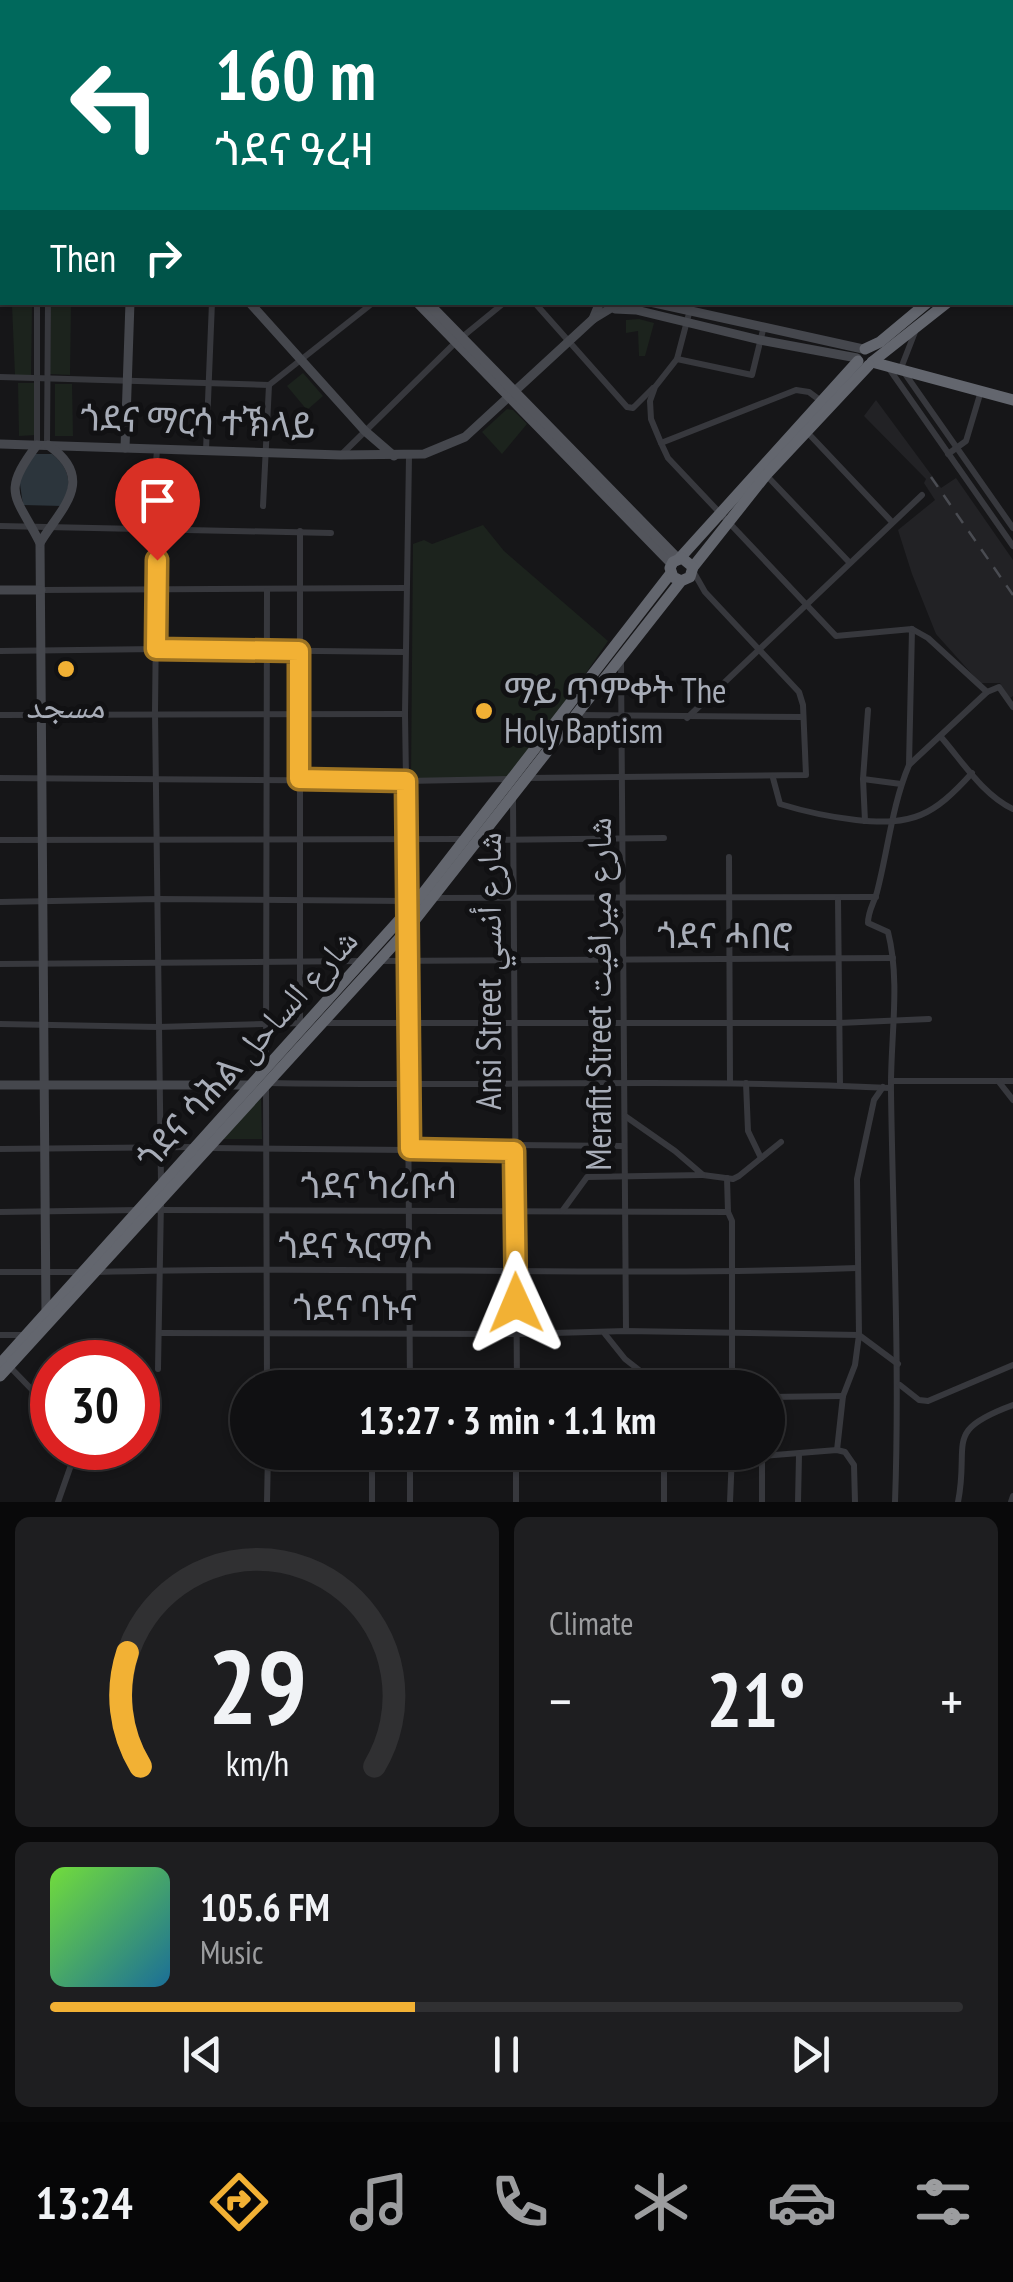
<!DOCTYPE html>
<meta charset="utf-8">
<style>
body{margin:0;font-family:"PT Sans Narrow","Noto Naskh Arabic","Noto Sans Ethiopic",sans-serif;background:#1e1e20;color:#f1f3f6;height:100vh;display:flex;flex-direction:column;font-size:38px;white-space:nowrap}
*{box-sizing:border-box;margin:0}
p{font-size:32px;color:#9c9d9f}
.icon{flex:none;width:55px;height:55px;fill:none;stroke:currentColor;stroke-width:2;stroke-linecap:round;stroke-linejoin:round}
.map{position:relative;height:1502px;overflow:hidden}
.details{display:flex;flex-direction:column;gap:15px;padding:15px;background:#09090a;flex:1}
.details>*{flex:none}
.guide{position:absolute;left:0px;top:0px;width:1015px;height:305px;box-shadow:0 2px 8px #0004,0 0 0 2px #303032;background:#00695c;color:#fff;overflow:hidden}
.speed{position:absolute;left:30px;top:1340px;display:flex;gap:20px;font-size:50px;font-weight:700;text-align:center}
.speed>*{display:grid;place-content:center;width:130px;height:130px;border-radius:50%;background:#101012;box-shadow:0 2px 8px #0004,0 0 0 2px #303032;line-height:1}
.speed .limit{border:15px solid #d22;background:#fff;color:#111}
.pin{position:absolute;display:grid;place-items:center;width:85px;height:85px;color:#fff;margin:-102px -42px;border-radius:50% 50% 50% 0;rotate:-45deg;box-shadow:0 0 10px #0007}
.pin .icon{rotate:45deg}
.me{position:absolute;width:110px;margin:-55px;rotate:359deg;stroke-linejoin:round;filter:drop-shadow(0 0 8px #0008)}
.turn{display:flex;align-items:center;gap:35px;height:210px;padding:0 50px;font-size:45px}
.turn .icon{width:130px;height:130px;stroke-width:2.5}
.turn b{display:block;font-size:70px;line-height:85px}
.then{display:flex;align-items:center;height:95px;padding:0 50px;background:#0003;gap:20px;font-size:38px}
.big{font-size:75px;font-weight:700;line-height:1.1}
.details .card{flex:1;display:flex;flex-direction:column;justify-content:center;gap:15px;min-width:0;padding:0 35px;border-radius:15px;background:#1e1e20}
.details .dial{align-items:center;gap:0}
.dial svg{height:260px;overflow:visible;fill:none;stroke:#303032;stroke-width:7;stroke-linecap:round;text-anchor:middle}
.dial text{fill:#f1f3f6;stroke:none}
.song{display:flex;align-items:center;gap:30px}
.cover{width:120px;height:120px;border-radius:15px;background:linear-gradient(135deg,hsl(100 70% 55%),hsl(200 70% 35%))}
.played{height:10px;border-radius:5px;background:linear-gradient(90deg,#f2b134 40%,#303032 40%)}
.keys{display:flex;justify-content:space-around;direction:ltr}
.heat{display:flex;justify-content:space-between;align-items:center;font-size:55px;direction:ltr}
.details .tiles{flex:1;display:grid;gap:15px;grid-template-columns:1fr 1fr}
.card:last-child{grid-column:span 2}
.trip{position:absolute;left:230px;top:1370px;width:555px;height:100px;border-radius:50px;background:#101012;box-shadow:0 2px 8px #0004,0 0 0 2px #303032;font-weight:700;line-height:100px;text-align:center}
.tabs{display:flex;height:160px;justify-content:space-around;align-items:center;background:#060607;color:#9c9d9f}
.tabs .icon{width:70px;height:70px}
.tabs .active{color:#f2b134}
.tabs b{font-size:45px;color:#f1f3f6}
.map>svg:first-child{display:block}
.built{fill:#222225}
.green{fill:#1c231d}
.water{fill:#2c353c}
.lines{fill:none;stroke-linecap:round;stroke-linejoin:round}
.street{stroke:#37383d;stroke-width:6}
.secondary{stroke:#45474d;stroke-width:9}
.primary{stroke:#53555c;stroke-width:10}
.highway{stroke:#63666e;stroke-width:11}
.rail{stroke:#4a4c52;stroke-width:2.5;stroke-dasharray:12 10;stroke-linecap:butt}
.route-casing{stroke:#9d7322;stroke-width:25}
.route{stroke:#f2b134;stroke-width:18}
.poi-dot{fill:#f2b134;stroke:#111113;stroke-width:4}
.labels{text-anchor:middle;stroke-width:10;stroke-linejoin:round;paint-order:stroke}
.street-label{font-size:35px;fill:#a8adb8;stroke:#111113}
.poi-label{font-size:35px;fill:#a8adb8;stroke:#111113;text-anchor:start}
</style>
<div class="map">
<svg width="1013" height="1502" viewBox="0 0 1013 1502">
<rect width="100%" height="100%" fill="#161618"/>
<polygon class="built" points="876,400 941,488 956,478 1013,560 1013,696 1010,698 1000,683 980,683 936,634 912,574 898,530 935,500 924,483 926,479 864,416"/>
<g class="green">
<polygon points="51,304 71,305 70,375 50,374"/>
<polygon points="12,305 32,306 31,376 15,376"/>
<polygon points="639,319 654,323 645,356 639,356 638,331 626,333 626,320"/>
<polygon points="303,373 323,396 307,410 287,386"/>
<polygon points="18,383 36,383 37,435 19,436"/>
<polygon points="55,384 72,384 73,436 55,436"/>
<polygon points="507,409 513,410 527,424 502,454 482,432"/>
<polygon points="483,525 504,551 608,641 513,779 411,779 413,544 424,540 432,544"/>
<polygon points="261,1098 262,1139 221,1139"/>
</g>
<path class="water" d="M35,454h17c19,15 20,31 10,52l-39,-1 -4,-28z"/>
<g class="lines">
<g class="street">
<polyline points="43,0 50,2"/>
<polyline points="266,0 268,2"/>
<polyline points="309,0 311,2"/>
<polyline points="387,0 389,2"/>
<polyline points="413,0 415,2"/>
<polyline points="467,0 469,2"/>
<polyline points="520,0 522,2"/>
<polyline points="680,0 683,2"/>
<polyline points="762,0 765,2"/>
<polyline points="204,2 207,0"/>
<polyline points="369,2 373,0"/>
<polyline points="422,2 425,0"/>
<polyline points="557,2 561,0"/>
<polyline points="606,2 609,0"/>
<polyline points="945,2 946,0"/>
<polyline points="1012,27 1013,26"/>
<polyline points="0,59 2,62"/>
<polyline points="0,85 2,83"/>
<polyline points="0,185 2,183"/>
<polyline points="0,261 2,259"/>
<polyline points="37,302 37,445"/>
<polyline points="534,302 627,407 633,408 653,388"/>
<path d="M692,302l-15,57 -22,28 -5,14 1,18 10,24 7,15 168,178 76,-7 -3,136c-17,40 -21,85 -32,127 -3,11 -9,19 -9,31l20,9c13,51 2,108 3,160 2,137 9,273 4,410"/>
<polyline points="915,332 901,368 1013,528"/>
<polyline points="677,359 752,375 763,330"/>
<polyline points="890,370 1013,546"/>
<polyline points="0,377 269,385"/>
<polyline points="269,385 374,302"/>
<polyline points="807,432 892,522"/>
<polyline points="661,443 796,390 809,392 821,401"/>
<polyline points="47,444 48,302"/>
<polyline points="206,450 212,302"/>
<polyline points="948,454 966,441 981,391"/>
<polyline points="341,455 456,342 505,302"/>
<polyline points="767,476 849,562"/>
<polyline points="153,506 157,449"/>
<polyline points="263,506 269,385"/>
<polyline points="0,526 331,533"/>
<polyline points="157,530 155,712 161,1183"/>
<polyline points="300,531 300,1023"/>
<polyline points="41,590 406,588"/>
<polyline points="0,651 157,649 405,652"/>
<polyline points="621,662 626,1331"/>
<polyline points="987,692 999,687 1013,707"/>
<polyline points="0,715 405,714"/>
<polyline points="579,715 803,717"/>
<polyline points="687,718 922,495"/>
<path d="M941,737c21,24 42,58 72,72"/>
<polyline points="910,764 987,692 928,638 912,629"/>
<polyline points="0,778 406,781 509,779"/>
<polyline points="526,778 806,775 803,705 799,692 705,592 693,571"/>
<path d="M773,778l7,26c26,8 50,13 76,16 57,6 77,-4 116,-47"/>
<polyline points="863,779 901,784"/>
<polyline points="513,800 517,1388"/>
<polyline points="865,821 863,779 868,710"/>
<polyline points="0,840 464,839"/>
<polyline points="476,840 664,838"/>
<polyline points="729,857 730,1083"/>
<polyline points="432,898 876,897"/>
<polyline points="838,899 840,1085"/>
<polyline points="0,902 158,899 407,901"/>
<polyline points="408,910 405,714 409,456"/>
<polyline points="407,932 410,1388"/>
<polyline points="379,961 893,958"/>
<polyline points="0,964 362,961"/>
<polyline points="321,1023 839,1023 929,1019"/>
<polyline points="0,1024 158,1027 304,1023"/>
<polyline points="266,1066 267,591"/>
<polyline points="891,1081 1013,1081"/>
<polyline points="999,1082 1013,1100"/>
<path d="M268,1083c207,4 415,-5 622,5"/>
<polyline points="746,1083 748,1131 761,1158"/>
<polyline points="266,1084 267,1388"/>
<polyline points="514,1145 624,1146"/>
<polyline points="211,1148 514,1151"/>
<polyline points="0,1149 193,1147"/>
<polyline points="703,1175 733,1179 739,1176 781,1142"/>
<polyline points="727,1178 728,1212 732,1221 732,1388"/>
<polyline points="156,1210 728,1212"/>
<polyline points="563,1210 587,1177 703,1175 675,1151 625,1116"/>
<polyline points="0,1212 139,1210"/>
<polyline points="0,1272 84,1272"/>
<path d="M96,1272c254,-7 508,5 761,-4"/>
<polyline points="159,1333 517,1334 626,1331 859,1335 898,1364"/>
<polyline points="605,1334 625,1359 662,1388"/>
<polyline points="0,1335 24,1335"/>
<polyline points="10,1367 39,1397 52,1402"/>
<polyline points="158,1369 161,1201"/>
<polyline points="900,1385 919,1400 928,1401 1013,1365"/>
<polyline points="768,1397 843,1396"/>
<polyline points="837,1450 843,1396 855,1365 859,1335 857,1179 874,1100 883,1087"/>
<polyline points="516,1453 516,1502"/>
<polyline points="410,1454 410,1502"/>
<polyline points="268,1458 516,1457"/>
<polyline points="372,1459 372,1502"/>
<polyline points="58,1502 77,1448"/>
<polyline points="267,1502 268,1452"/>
<polyline points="664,1502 664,1464 668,1457 762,1456 837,1450 845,1452 854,1465 855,1502"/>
<polyline points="730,1502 732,1454"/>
<polyline points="762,1502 762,1456"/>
<polyline points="798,1502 799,1455"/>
<path d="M958,1502c12,-60 -16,-71 55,-97"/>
<polyline points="1011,1502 1013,1496"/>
</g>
<g class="secondary">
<polyline points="356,0 358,2"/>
<polyline points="174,2 174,0"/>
<polyline points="188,2 188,0"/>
<polyline points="296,2 299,0"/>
<polyline points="731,2 734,0"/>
<polyline points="0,142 2,145"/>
<polyline points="0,292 2,292"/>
<polyline points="249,302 365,431 394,456"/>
<polyline points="650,302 863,349"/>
<polyline points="615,309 636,310 760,340 857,358"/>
<polyline points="593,319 600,302"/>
<polyline points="0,444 341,455 424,454 465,437 593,319 621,302"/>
<path d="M37,445c-37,49 -21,50 3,98l6,774"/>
<polyline points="125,448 130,302"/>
<path d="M40,543c20,-34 58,-63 8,-98"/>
<polyline points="0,590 41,590"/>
<polyline points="0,1085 252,1085"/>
</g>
<g class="primary">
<polyline points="121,0 124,2"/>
<polyline points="135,0 137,2"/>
<polyline points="417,302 672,564"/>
<polyline points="427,302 678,559"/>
</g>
<g class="highway">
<polyline points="855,0 857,2"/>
<polyline points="868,0 870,2"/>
<polyline points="1012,175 1013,176"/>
<polyline points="1012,195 1013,195"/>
<polyline points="1012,231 1013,230"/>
<polyline points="1012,249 1013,248"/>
<polyline points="865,349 880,342 928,302"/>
<polyline points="872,362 1013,400"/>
<polyline points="872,362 948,302"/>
<polyline points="679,559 858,361"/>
<polyline points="693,567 766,475 869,365"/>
<polyline points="0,1364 420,897 671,573"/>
<polyline points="0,1376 407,930 681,581 690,577 693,567 682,558 673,562 670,568 673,577 681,581"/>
</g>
<polyline class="rail" points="931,477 1013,595"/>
</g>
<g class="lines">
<defs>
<polyline id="route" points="157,560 156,649 299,651 299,779 406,781 410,1149 514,1151 516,1303"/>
</defs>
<use href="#route" class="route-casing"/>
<use href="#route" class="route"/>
</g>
<g class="poi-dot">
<circle cx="66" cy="669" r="10"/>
<circle cx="484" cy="711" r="10"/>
</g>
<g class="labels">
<g class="street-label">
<text transform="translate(198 422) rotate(2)" y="12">ጎደና ማርሳ ተኽላይ</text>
<text x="725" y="948">ጎደና ሓበሮ</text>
<text transform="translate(489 971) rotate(-90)" y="12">Ansi Street شارع أنسي</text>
<text transform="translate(599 994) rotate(-90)" y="12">Merafit Street شارع ميرافيت</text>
<text transform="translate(247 1049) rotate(-48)" y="12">ጎደና ሳሕል شارع الساحل</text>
<text x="379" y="1198">ጎደና ካሪቡሳ</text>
<text x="356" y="1258">ጎደና ኣርማሶ</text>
<text x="355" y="1320">ጎደና ባኑና</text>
</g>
<g class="poi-label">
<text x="504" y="703">ማይ ጥምቀት The<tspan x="504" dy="40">Holy Baptism</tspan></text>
<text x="66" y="718" text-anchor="middle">مسجد</text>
</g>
</g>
</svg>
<div class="speed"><div class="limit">30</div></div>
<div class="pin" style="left:157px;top:560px;background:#d93025"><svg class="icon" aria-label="arrive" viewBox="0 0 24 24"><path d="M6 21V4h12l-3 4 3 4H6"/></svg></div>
<svg class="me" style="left:516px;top:1303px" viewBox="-20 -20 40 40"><path d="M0-17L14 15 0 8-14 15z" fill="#f2b134" stroke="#fff" stroke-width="4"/></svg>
<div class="trip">13:27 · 3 min · 1.1 km</div>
<div class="guide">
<div class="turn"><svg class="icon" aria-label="left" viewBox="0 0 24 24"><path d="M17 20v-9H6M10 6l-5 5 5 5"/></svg><div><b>160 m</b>ጎደና ዓረዛ</div></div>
<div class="then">Then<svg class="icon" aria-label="right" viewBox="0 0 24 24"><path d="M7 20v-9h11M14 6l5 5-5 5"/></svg></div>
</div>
</div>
<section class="details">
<div class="tiles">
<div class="card dial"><svg viewBox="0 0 100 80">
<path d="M14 69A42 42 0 1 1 86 69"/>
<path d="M14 69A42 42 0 0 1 10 34" stroke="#f2b134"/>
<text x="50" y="56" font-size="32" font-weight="700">29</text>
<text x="50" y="72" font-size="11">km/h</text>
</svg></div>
<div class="card"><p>Climate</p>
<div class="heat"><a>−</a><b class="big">21°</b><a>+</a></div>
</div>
<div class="card">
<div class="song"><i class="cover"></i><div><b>105.6 FM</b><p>Music</p></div></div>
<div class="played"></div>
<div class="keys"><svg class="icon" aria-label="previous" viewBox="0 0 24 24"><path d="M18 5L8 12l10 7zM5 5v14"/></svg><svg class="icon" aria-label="pause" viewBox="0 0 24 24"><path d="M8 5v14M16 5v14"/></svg><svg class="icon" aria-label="next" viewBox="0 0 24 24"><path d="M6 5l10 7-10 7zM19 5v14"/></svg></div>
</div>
</div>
</section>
<nav class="tabs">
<b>13:24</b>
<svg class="icon active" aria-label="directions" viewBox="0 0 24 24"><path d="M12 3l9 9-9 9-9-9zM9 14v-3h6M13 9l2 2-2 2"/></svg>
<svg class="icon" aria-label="music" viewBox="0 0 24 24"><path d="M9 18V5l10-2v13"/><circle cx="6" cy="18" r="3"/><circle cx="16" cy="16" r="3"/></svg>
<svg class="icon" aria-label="phone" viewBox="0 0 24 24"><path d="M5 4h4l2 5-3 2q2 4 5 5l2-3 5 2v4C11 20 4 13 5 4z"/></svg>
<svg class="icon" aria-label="climate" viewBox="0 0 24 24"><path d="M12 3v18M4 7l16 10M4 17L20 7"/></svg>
<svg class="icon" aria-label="car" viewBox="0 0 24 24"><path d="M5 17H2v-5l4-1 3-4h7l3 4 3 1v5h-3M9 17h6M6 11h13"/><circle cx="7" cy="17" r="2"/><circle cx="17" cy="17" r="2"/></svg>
<svg class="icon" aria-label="filters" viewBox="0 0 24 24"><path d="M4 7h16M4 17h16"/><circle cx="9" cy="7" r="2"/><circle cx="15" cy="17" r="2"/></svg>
</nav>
